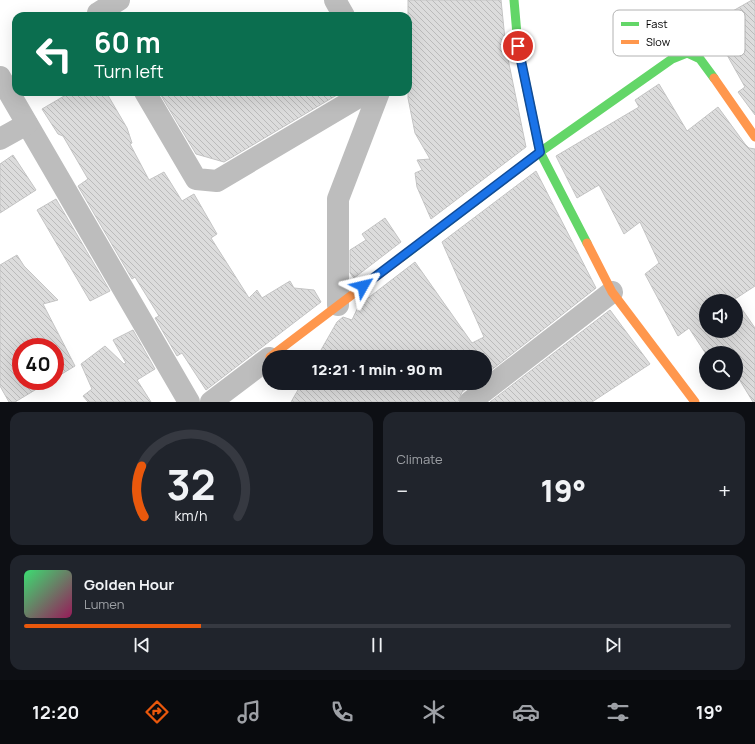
<!DOCTYPE html>
<meta charset="utf-8">
<style>
body{margin:0;font-family:Manrope,sans-serif;background:#20242c;color:#f1f3f6;height:100vh;display:flex;flex-direction:column;font-size:15px;white-space:nowrap}
*{box-sizing:border-box;margin:0}
p{font-size:13px;color:#9ea1a6}
.icon{flex:none;width:22px;height:22px;fill:none;stroke:currentColor;stroke-width:2;stroke-linecap:round;stroke-linejoin:round}
.map{position:relative;height:402px;overflow:hidden}
.drawer{display:flex;flex-direction:column;gap:10px;padding:10px;background:#0d0f14;flex:1}
.drawer>*{flex:none}
.guide{position:absolute;left:12px;top:12px;width:400px;height:84px;border-radius:12px;box-shadow:0 4px 16px #0002;background:#0b6e4f;color:#fff;overflow:hidden}
.fabs{position:absolute;left:699px;top:294px;display:grid;gap:8px}
.fabs a{display:grid;place-items:center;width:44px;height:44px;border-radius:50%;background:#171b24;box-shadow:0 4px 16px #0002;font-size:20px}
.speed{position:absolute;left:12px;top:338px;display:flex;gap:8px;font-size:20px;font-weight:700;text-align:center}
.speed>*{display:grid;place-content:center;width:52px;height:52px;border-radius:50%;background:#171b24;box-shadow:0 4px 16px #0002;line-height:1}
.speed .limit{border:6px solid #d22;background:#fff;color:#111}
.pin{position:absolute;display:grid;place-items:center;width:34px;height:34px;color:#fff;margin:-17px;border:2px solid #fff;border-radius:50%;box-shadow:0 1px 4px #0007}
.me{position:absolute;width:44px;margin:-22px;rotate:53deg;stroke-linejoin:round;filter:drop-shadow(0 0 3px #0008)}
.turn{display:flex;align-items:center;gap:14px;height:84px;padding:0 16px;font-size:18px}
.turn .icon{width:52px;height:52px;stroke-width:2.5}
.turn b{display:block;font-size:28px;line-height:34px}
.big{font-size:30px;font-weight:800;line-height:1.1}
.drawer .widget{flex:1;display:flex;flex-direction:column;justify-content:center;gap:6px;min-width:0;padding:0 14px;border-radius:12px;background:#20242c}
.drawer .dial{align-items:center;gap:0}
.dial svg{height:104px;overflow:visible;fill:none;stroke:#363941;stroke-width:7;stroke-linecap:round;text-anchor:middle}
.dial text{fill:#f1f3f6;stroke:none}
.song{display:flex;align-items:center;gap:12px}
.cover{width:48px;height:48px;border-radius:6px;background:linear-gradient(135deg,hsl(140 70% 55%),hsl(330 70% 35%))}
.played{height:4px;border-radius:2px;background:linear-gradient(90deg,#ea580c 25%,#363941 25%)}
.keys{display:flex;justify-content:space-around;direction:ltr}
.heat{display:flex;justify-content:space-between;align-items:center;font-size:22px;direction:ltr}
.drawer .tiles{flex:1;display:grid;gap:10px;grid-template-columns:1fr 1fr}
.widget:last-child{grid-column:span 2}
.trip{position:absolute;left:262px;top:350px;width:230px;height:40px;border-radius:20px;background:#171b24;box-shadow:0 4px 16px #0002;font-weight:800;line-height:40px;text-align:center}
.tab-bar{display:flex;height:64px;justify-content:space-around;align-items:center;background:#090b0e;color:#9ea1a6}
.tab-bar .icon{width:28px;height:28px}
.tab-bar .current{color:#ea580c}
.tab-bar b{font-size:18px;color:#f1f3f6}
.map>svg:first-child{display:block}
.building{fill:url(#building-back-hatch);stroke:#c4c4c4;fill-rule:evenodd}
.lines{fill:none;stroke-linecap:round;stroke-linejoin:round}
.street{stroke:#bdbdbd;stroke-width:22}
.fast{stroke:#63d668;stroke-width:9}
.slow{stroke:#ff974d;stroke-width:9}
.route-casing{stroke:#114b97;stroke-width:10}
.route{stroke:#1a73e8;stroke-width:7}
.key{fill:#fff;stroke:#b2b2b2;stroke-width:1}
.key-label{font-size:11px;fill:#000}
</style>
<div class="map">
<svg width="755" height="402" viewBox="0 0 755 402">
<defs>
<pattern id="building-back-hatch" width="6" height="6" patternUnits="userSpaceOnUse"><rect width="6" height="6" fill="#dcdcdc"/><path d="M-1 5l2 2M0 0l6 6M5-1l2 2" fill="none" stroke="#bbb"/></pattern>
</defs>
<rect width="100%" height="100%" fill="#fff"/>
<g class="building">
<polygon points="408,0 501,0 506,49 526,147 431,219 417,187 415,173 422,170 417,160 430,159 415,133 408,98"/>
<polygon points="752,0 755,0 755,115 738,92 745,87 722,46 714,51 703,28"/>
<path d="M659,84l28,47 31,-24 27,37 4,4 6,1v137l-20,13 20,29v74h-2l-17,-28v-21l-30,1 -17,-26 -11,8 -33,-62 14,-11 -19,-41 -16,12 -25,-49 -22,13 -21,-42 83,-49 -4,-7zM706,301h30v30h-30z"/>
<polygon points="71,92 106,92 127,128 132,143 130,144 149,180 164,172 182,201 194,194 217,234 211,238 249,298 257,290 262,298 290,281 294,288 314,290 321,302 206,390 182,353 177,356 155,318 159,316 135,277 132,279 78,186 88,179 63,136 58,134 42,109"/>
<polygon points="159,92 342,92 224,162 196,154"/>
<polygon points="13,155 36,190 0,213 0,164"/>
<polygon points="536,171 596,288 485,375 485,357 317,357 337,322 343,317 352,320 359,305 415,262 472,343 484,337 442,242"/>
<polygon points="56,199 110,291 90,301 37,210"/>
<polygon points="385,218 401,242 354,278 350,273 350,250 366,240 362,234"/>
<polygon points="17,255 24,266 58,300 43,304 75,366 55,378 55,347 21,347 21,381 50,381 15,402 9,402 0,386 0,265"/>
<polygon points="610,310 650,364 592,402 490,402"/>
<polygon points="133,330 155,369 137,380 151,402 88,402 83,396 92,389 81,364 105,346 124,364 126,363 113,340"/>
<polygon points="302,383 474,383 462,392 458,402 291,402"/>
</g>
<g class="lines">
<g class="street">
<polyline points="335,0 344,16"/>
<polyline points="100,16 98,13 119,0"/>
<polyline points="0,77 189,402"/>
<polyline points="145,92 196,179 217,181 367,92"/>
<polyline points="0,139 27,124"/>
<polyline points="338,305 338,199 379,92"/>
<polyline points="211,402 269,358"/>
<polyline points="470,402 612,292"/>
</g>
<g class="fast">
<polyline points="514,0 518,46 540,152 587,243"/>
<polyline points="402,257 540,152 672,59 687,53 700,59 714,78"/>
</g>
<g class="slow">
<polyline points="714,78 755,137"/>
<polyline points="587,243 612,292 695,402"/>
<polyline points="270,357 402,257"/>
</g>
</g>
<g class="lines">
<defs>
<polyline id="route" points="363,286 540,152 518,46"/>
</defs>
<use href="#route" class="route-casing"/>
<use href="#route" class="route"/>
</g>
<rect x="613" y="10" width="132" height="46" rx="6" class="key"/>
<rect x="621" y="22" width="18" height="4" fill="#63d668"/>
<rect x="621" y="40" width="18" height="4" fill="#ff974d"/>
<g class="key-label">
<text x="646" y="28">Fast</text>
<text x="646" y="46">Slow</text>
</g>
</svg>
<div class="fabs">
<a><svg class="icon" aria-label="sound" viewBox="0 0 24 24"><path d="M4 9h4l5-4v14l-5-4H4zM17 9q2 3 0 6"/></svg></a>
<a><svg class="icon" aria-label="search" viewBox="0 0 24 24"><circle cx="10" cy="10" r="6"/><path d="M15 15l6 6"/></svg></a>
</div>
<div class="speed"><div class="limit">40</div></div>
<div class="pin" style="left:518px;top:46px;background:#d93025"><svg class="icon" aria-label="arrive" viewBox="0 0 24 24"><path d="M6 21V4h12l-3 4 3 4H6"/></svg></div>
<svg class="me" style="left:363px;top:286px" viewBox="-20 -20 40 40"><path d="M0-17L14 15 0 8-14 15z" fill="#1a73e8" stroke="#fff" stroke-width="4"/></svg>
<div class="trip">12:21 · 1 min · 90 m</div>
<div class="guide">
<div class="turn"><svg class="icon" aria-label="left" viewBox="0 0 24 24"><path d="M17 20v-9H6M10 6l-5 5 5 5"/></svg><div><b>60 m</b>Turn left</div></div>
</div>
</div>
<section class="drawer">
<div class="tiles">
<div class="widget dial"><svg viewBox="0 0 100 80">
<path d="M14 69A42 42 0 1 1 86 69"/>
<path d="M14 69A42 42 0 0 1 12 30" stroke="#ea580c"/>
<text x="50" y="56" font-size="32" font-weight="700">32</text>
<text x="50" y="72" font-size="11">km/h</text>
</svg></div>
<div class="widget"><p>Climate</p>
<div class="heat"><a>−</a><b class="big">19°</b><a>+</a></div>
</div>
<div class="widget">
<div class="song"><i class="cover"></i><div><b>Golden Hour</b><p>Lumen</p></div></div>
<div class="played"></div>
<div class="keys"><svg class="icon" aria-label="previous" viewBox="0 0 24 24"><path d="M18 5L8 12l10 7zM5 5v14"/></svg><svg class="icon" aria-label="pause" viewBox="0 0 24 24"><path d="M8 5v14M16 5v14"/></svg><svg class="icon" aria-label="next" viewBox="0 0 24 24"><path d="M6 5l10 7-10 7zM19 5v14"/></svg></div>
</div>
</div>
</section>
<nav class="tab-bar">
<b>12:20</b>
<svg class="icon current" aria-label="directions" viewBox="0 0 24 24"><path d="M12 3l9 9-9 9-9-9zM9 14v-3h6M13 9l2 2-2 2"/></svg>
<svg class="icon" aria-label="music" viewBox="0 0 24 24"><path d="M9 18V5l10-2v13"/><circle cx="6" cy="18" r="3"/><circle cx="16" cy="16" r="3"/></svg>
<svg class="icon" aria-label="phone" viewBox="0 0 24 24"><path d="M5 4h4l2 5-3 2q2 4 5 5l2-3 5 2v4C11 20 4 13 5 4z"/></svg>
<svg class="icon" aria-label="climate" viewBox="0 0 24 24"><path d="M12 3v18M4 7l16 10M4 17L20 7"/></svg>
<svg class="icon" aria-label="car" viewBox="0 0 24 24"><path d="M5 17H2v-5l4-1 3-4h7l3 4 3 1v5h-3M9 17h6M6 11h13"/><circle cx="7" cy="17" r="2"/><circle cx="17" cy="17" r="2"/></svg>
<svg class="icon" aria-label="filters" viewBox="0 0 24 24"><path d="M4 7h16M4 17h16"/><circle cx="9" cy="7" r="2"/><circle cx="15" cy="17" r="2"/></svg>
<b>19°</b>
</nav>
